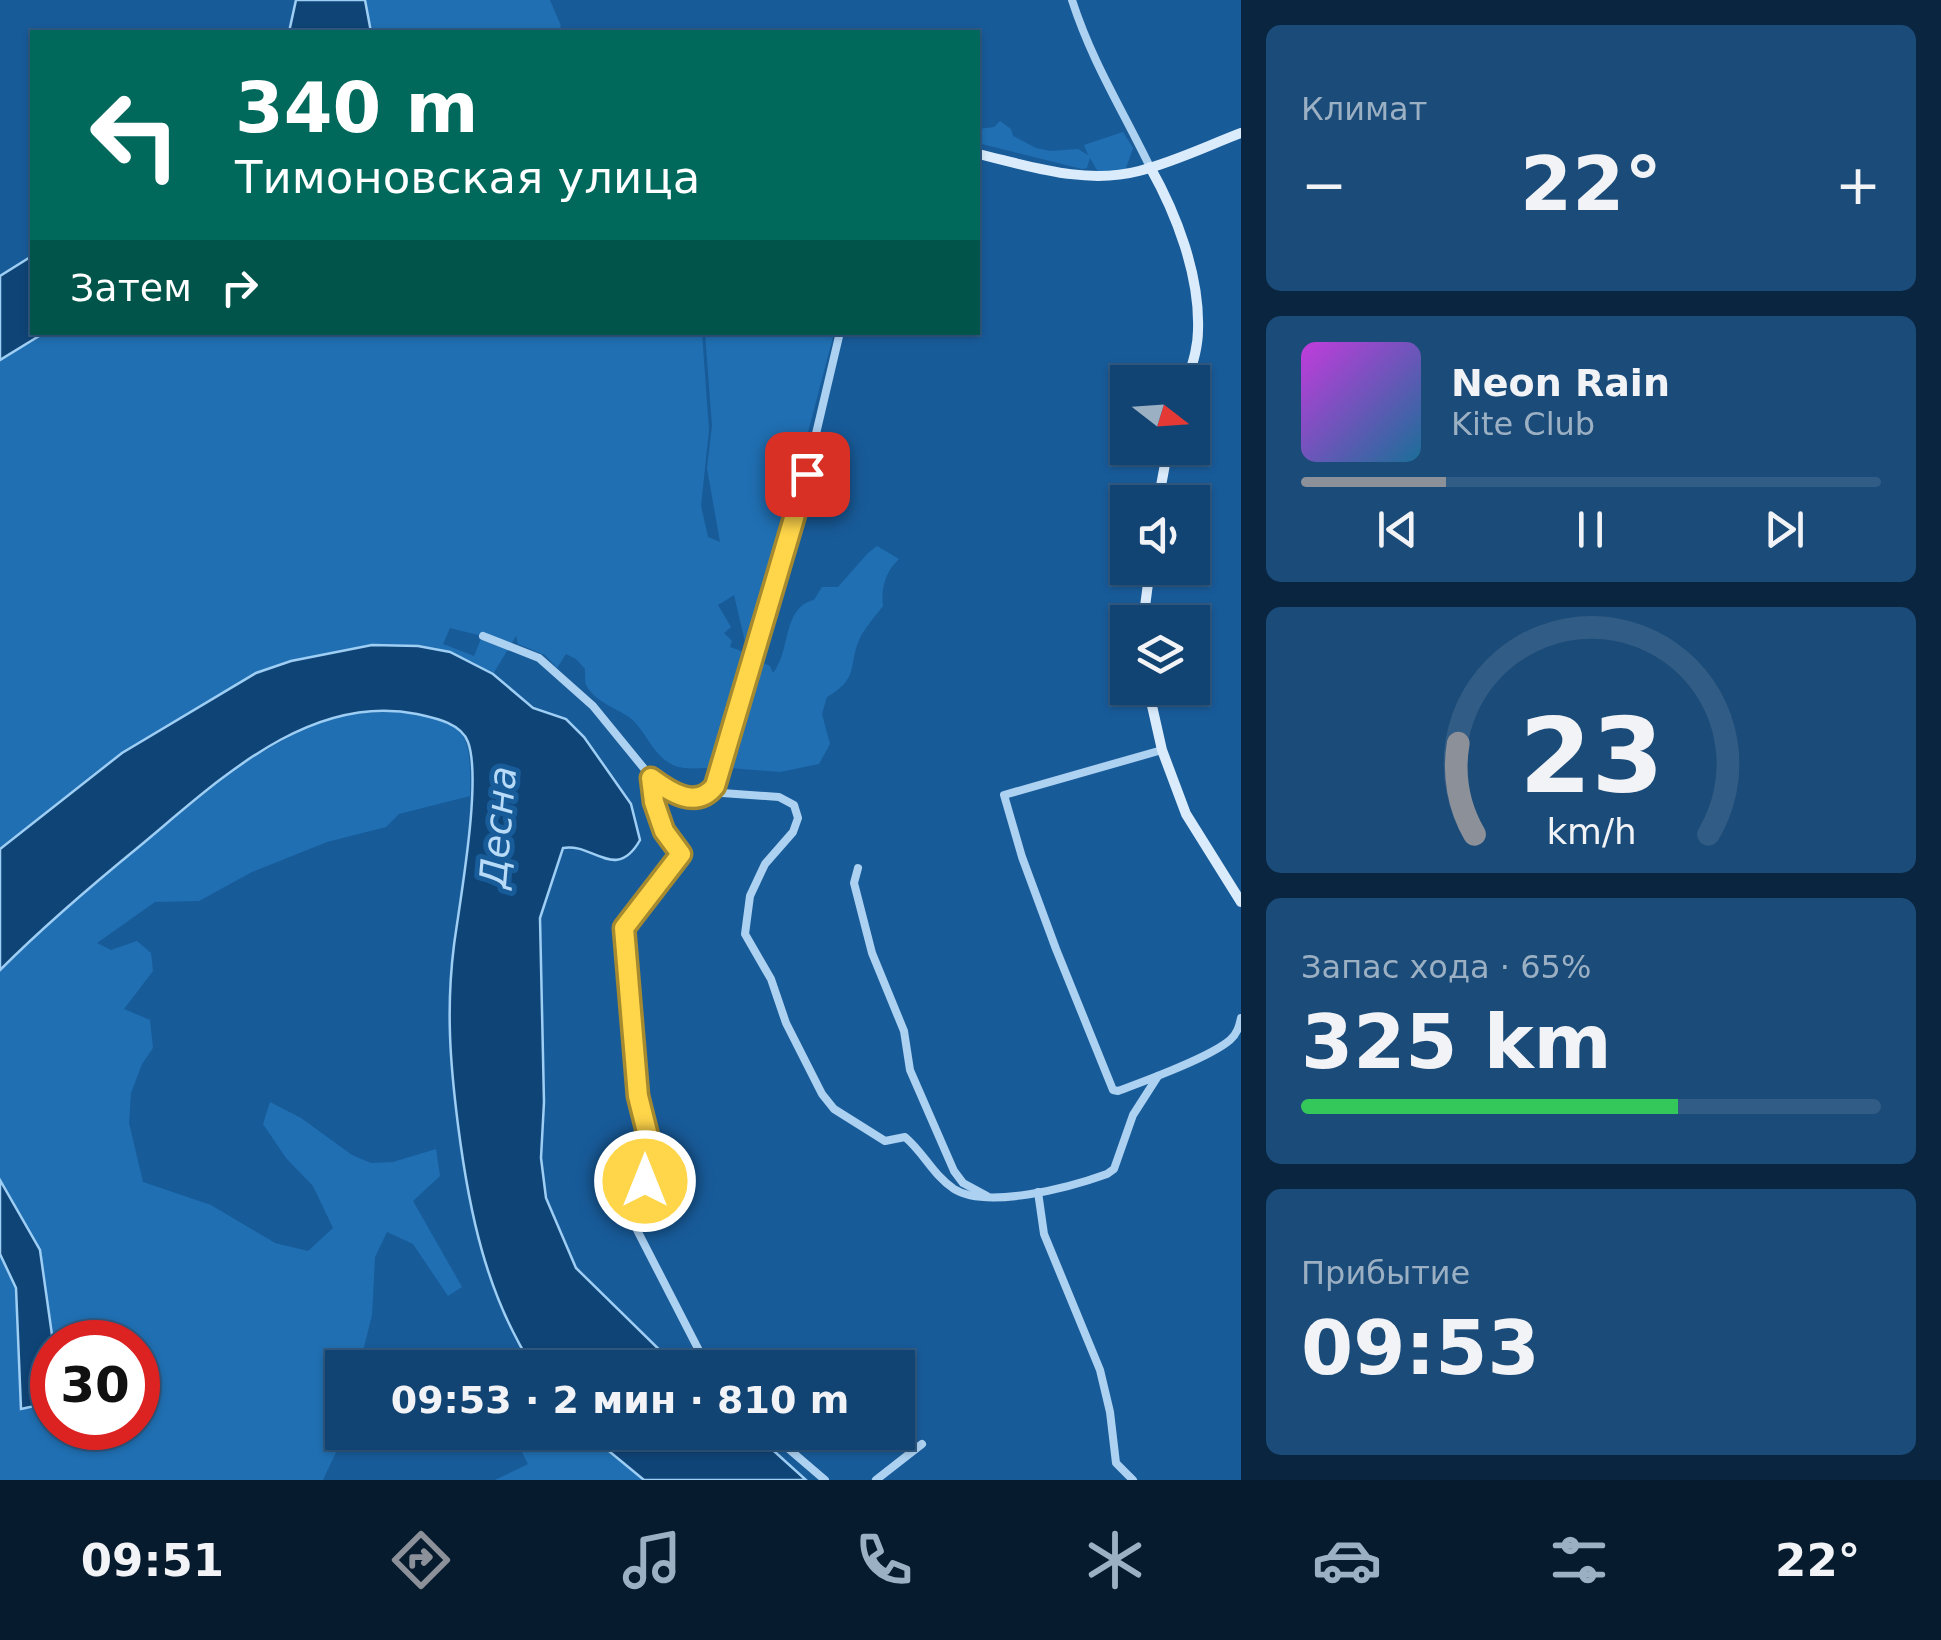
<!DOCTYPE html>
<html lang="ru">
<meta charset="utf-8">
<style>
body{margin:0;font-family:"DejaVu Sans",sans-serif;background:#1b4b78;color:#f1f3f6;height:100vh;display:flex;flex-direction:column;font-size:38px;white-space:nowrap}
*{box-sizing:border-box;margin:0}
p{font-size:32px;color:#9cb0c4}
.icon{flex:none;width:55px;height:55px;fill:none;stroke:currentColor;stroke-width:2;stroke-linecap:round;stroke-linejoin:round}
.map{position:relative;flex:1;overflow:hidden}
.side{display:flex;flex-direction:column;gap:25px;padding:25px;background:#0a253f;width:700px}
.side>*{flex:none}
.banner{position:absolute;left:30px;top:30px;width:950px;height:305px;border-radius:0px;box-shadow:0 2px 8px #0004,0 0 0 2px #315c85;background:#00695c;color:#fff;overflow:hidden}
.needle{width:65px;rotate:107deg}
.buttons{position:absolute;left:1110px;top:365px;display:grid;gap:20px}
.buttons a{display:grid;place-items:center;width:100px;height:100px;border-radius:0px;background:#124473;box-shadow:0 2px 8px #0004,0 0 0 2px #315c85;font-size:50px}
.speed{position:absolute;left:30px;top:1320px;display:flex;gap:20px;font-size:50px;font-weight:700;text-align:center}
.speed>*{display:grid;place-content:center;width:130px;height:130px;border-radius:50%;background:#124473;box-shadow:0 2px 8px #0004,0 0 0 2px #315c85;line-height:1}
.speed .limit{border:15px solid #d22;background:#fff;color:#111}
.pin{position:absolute;display:grid;place-items:center;width:85px;height:85px;color:#fff;margin:-42px;border-radius:20px;box-shadow:0 5px 15px #0006}
.me{position:absolute;width:110px;margin:-55px;rotate:0deg;stroke-linejoin:round;filter:drop-shadow(0 0 8px #0008)}
.turn{display:flex;align-items:center;gap:35px;height:210px;padding:0 40px;font-size:45px}
.turn .icon{width:130px;height:130px;stroke-width:2.5}
.turn b{display:block;font-size:70px;line-height:85px}
.then{display:flex;align-items:center;height:95px;padding:0 40px;background:#0003;gap:20px;font-size:38px}
.big{font-size:75px;font-weight:800;line-height:1.1}
.side .card{flex:1;display:flex;flex-direction:column;justify-content:center;gap:15px;min-width:0;padding:0 35px;border-radius:15px;background:#1b4b78}
.side .dial{align-items:center;gap:0}
.dial svg{height:260px;overflow:visible;fill:none;stroke:#315c85;stroke-width:7;stroke-linecap:round;text-anchor:middle}
.dial text{fill:#f1f3f6;stroke:none}
.song{display:flex;align-items:center;gap:30px}
.cover{width:120px;height:120px;border-radius:15px;background:linear-gradient(135deg,hsl(290 70% 55%),hsl(200 70% 35%))}
.played{height:10px;border-radius:5px;background:linear-gradient(90deg,#8c9099 25%,#315c85 25%)}
.keys{display:flex;justify-content:space-around;direction:ltr}
.heat{display:flex;justify-content:space-between;align-items:center;font-size:55px;direction:ltr}
.charge{height:15px;border-radius:8px;background:linear-gradient(90deg,#34c759 65%,#315c85 0)}
.trip{position:absolute;left:325px;top:1350px;width:590px;height:100px;border-radius:0px;background:#124473;box-shadow:0 2px 8px #0004,0 0 0 2px #315c85;font-weight:800;line-height:100px;text-align:center}
.dock{display:flex;height:160px;justify-content:space-around;align-items:center;background:#071b2e;color:#9cb0c4}
.dock .icon{width:70px;height:70px}
.dock .selected{color:#8c9099}
.dock b{font-size:45px;color:#f1f3f6}
main{display:flex;flex:1;min-height:0}
.map>svg:first-child{display:block}
.green{fill:#206fb2;fill-rule:evenodd}
.water{fill:#0f4476;stroke:#9ecef4;stroke-width:2.5}
.lines{fill:none;stroke-linecap:round;stroke-linejoin:round}
.street{stroke:#acd1f1;stroke-width:8}
.secondary{stroke:#daecfc;stroke-width:10}
.route-casing{stroke:#a68a30;stroke-width:25}
.route{stroke:#ffd54a;stroke-width:18}
.labels{text-anchor:middle;stroke-width:10;stroke-linejoin:round;paint-order:stroke}
.water-label{font-size:38px;font-style:italic;fill:#b8dbf8;stroke:#185b99}
</style>
<main>
<div class="map">
<svg width="1241" height="1480" viewBox="0 0 1241 1480">
<rect width="100%" height="100%" fill="#185b99"/>
<g class="green">
<polygon points="365,0 550,0 561,26 557,32 371,32"/>
<polygon points="1000,121 1011,129 1013,136 1036,148 1050,151 1078,149 1088,155 1084,145 1123,132 1133,148 1125,171 1098,172 1090,158 1087,168 1082,169 978,143 978,129 994,127"/>
<path d="M44,332l658,1 7,97 -8,76 7,31 12,5 -13,-74 5,-42 -7,-93h129l-66,252 -22,61 -12,-51 -16,10 13,22 -7,6 8,8 -2,6 14,5 5,11 -32,104c-14,1 -33,4 -46,-3 -20,-11 -25,-34 -42,-47 -13,-9 -35,-16 -43,-32 -1,-3 -1,-13 -1,-16l-9,-10 -10,-5 -9,14 -12,-13 -27,-11 -2,-8 -23,38 -20,-12 -101,-17 -81,16 -35,12 -134,80 -122,96v-489zM450,628l32,8 -8,20 -31,-12z"/>
<path d="M877,546l22,13c-14,13 -18,29 -16,47 -7,9 -15,18 -21,28 -16,30 0,43 -35,63l-5,17 8,30 -11,20 -39,8 -50,-4 31,-106 9,4 3,7c18,-21 9,-66 41,-73l8,-13h16l30,-34z"/>
<path d="M404,711c65,13 67,21 66,85l-71,18 -13,13 -59,15 -75,30 -53,29 -44,1 -58,41 14,7 26,-9 14,12 2,18 -29,38 26,11 3,28 -11,16 -11,29 -2,30 14,59 68,23 64,38 33,8 25,-23 -20,-42 -27,-28 -23,-34 7,-22 31,16 51,37 19,8 22,-1 43,-13 4,27 -27,25 49,86 -14,9 -35,-52 -26,-12 -12,25 -3,58 -13,52 -17,1 3,65 -22,47h-323v-510l45,-46 192,-157 67,-39 43,-14zM52,1342h86v86h-86z"/>
<polygon points="519,1432 587,1433 644,1480 495,1480 528,1464 521,1450"/>
</g>
<g class="water">
<polygon points="296,0 365,0 371,32 289,32"/>
<polygon points="32,256 32,332 44,333 0,360 0,276"/>
<path d="M372,645l46,1 32,6 43,22 40,34 33,11 18,18 47,67 9,36c-24,43 -48,2 -77,8l-23,70 4,184 -3,56 5,40 30,70 101,99h-144c-47,-73 -64,-156 -75,-242 -8,-63 -12,-117 -4,-180 6,-45 28,-165 14,-203 -7,-19 -33,-24 -51,-28 -108,-22 -199,67 -276,131 -49,40 -96,80 -141,125v-121l122,-96 134,-80 35,-12z"/>
<polygon points="0,1180 40,1250 53,1342 44,1404 21,1409 16,1288 0,1254"/>
<polygon points="587,1433 754,1433 806,1480 644,1480"/>
</g>
<g class="lines">
<g class="street">
<path d="M1072,0c20,62 50,109 78,167"/>
<polyline points="483,636 539,658 593,706 651,777 673,793 694,798 710,793 720,775 798,510 840,332"/>
<path d="M1162,750l-158,45 18,62 34,92 57,141 5,1c27,-10 91,-33 112,-51 7,-6 9,-13 11,-22"/>
<polyline points="651,777 654,802 664,831 681,855 624,927 638,1096 642,1123 651,1152 637,1230 708,1368"/>
<path d="M715,786l7,7 57,4 15,8 4,13 -5,14 -28,32 -15,32 -5,38 26,45 15,44 36,71 12,15 51,32 20,-4c19,16 28,38 49,52 33,21 117,-2 153,-15l7,-5 19,-54 25,-39"/>
<polyline points="858,868 854,883 872,953 904,1031 910,1070 954,1171 963,1183 987,1196"/>
<polyline points="1038,1192 1044,1234 1100,1370 1110,1412 1116,1463 1133,1480"/>
<polyline points="769,1432 825,1480"/>
<polyline points="876,1480 922,1444"/>
</g>
<g class="secondary">
<path d="M978,154c52,12 107,31 161,17 35,-9 68,-25 102,-38"/>
<path d="M1150,167c26,46 50,108 48,163 0,18 -6,35 -11,52"/>
<polyline points="1158,502 1168,448"/>
<polyline points="1143,622 1150,568"/>
<polyline points="1148,688 1162,750 1186,814 1241,902"/>
</g>
</g>
<g class="lines">
<defs>
<path id="route" d="M645,1181l7,-29 -14,-56 -14,-168 57,-74 -17,-23 -10,-29 -3,-24c19,14 45,32 64,8l92,-312"/>
</defs>
<use href="#route" class="route-casing"/>
<use href="#route" class="route"/>
</g>
<g class="labels">
<g class="water-label">
<text transform="translate(498 827) rotate(-85)" y="13">Десна</text>
</g>
</g>
</svg>
<div class="buttons">
<a><svg class="needle" viewBox="-14 -14 28 28"><path d="M0-13l5 13h-10z" fill="#e53935"/><path d="M0 13l5-13h-10z" fill="#9cb0c4"/></svg></a>
<a><svg class="icon" aria-label="sound" viewBox="0 0 24 24"><path d="M4 9h4l5-4v14l-5-4H4zM17 9q2 3 0 6"/></svg></a>
<a><svg class="icon" aria-label="layers" viewBox="0 0 24 24"><path d="M12 4l9 5-9 5-9-5zM3 14l9 5 9-5"/></svg></a>
</div>
<div class="speed"><div class="limit">30</div></div>
<div class="pin" style="left:807px;top:474px;background:#d93025"><svg class="icon" aria-label="arrive" viewBox="0 0 24 24"><path d="M6 21V4h12l-3 4 3 4H6"/></svg></div>
<svg class="me" style="left:645px;top:1181px" viewBox="-20 -20 40 40"><circle r="17" fill="#ffd54a" stroke="#fff" stroke-width="3"/><path d="M0-11L8 9 0 5-8 9z" fill="#fff"/></svg>
<div class="trip">09:53 · 2 мин · 810 m</div>
<div class="banner">
<div class="turn"><svg class="icon" aria-label="left" viewBox="0 0 24 24"><path d="M17 20v-9H6M10 6l-5 5 5 5"/></svg><div><b>340 m</b>Тимоновская улица</div></div>
<div class="then">Затем<svg class="icon" aria-label="right" viewBox="0 0 24 24"><path d="M7 20v-9h11M14 6l5 5-5 5"/></svg></div>
</div>
</div>
<section class="side">
<div class="card"><p>Климат</p>
<div class="heat"><a>−</a><b class="big">22°</b><a>+</a></div>
</div>
<div class="card">
<div class="song"><i class="cover"></i><div><b>Neon Rain</b><p>Kite Club</p></div></div>
<div class="played"></div>
<div class="keys"><svg class="icon" aria-label="previous" viewBox="0 0 24 24"><path d="M18 5L8 12l10 7zM5 5v14"/></svg><svg class="icon" aria-label="pause" viewBox="0 0 24 24"><path d="M8 5v14M16 5v14"/></svg><svg class="icon" aria-label="next" viewBox="0 0 24 24"><path d="M6 5l10 7-10 7zM19 5v14"/></svg></div>
</div>
<div class="card dial"><svg viewBox="0 0 100 80">
<path d="M14 69A42 42 0 1 1 86 69"/>
<path d="M14 69A42 42 0 0 1 9 41" stroke="#8c9099"/>
<text x="50" y="56" font-size="32" font-weight="700">23</text>
<text x="50" y="72" font-size="11">km/h</text>
</svg></div>
<div class="card"><p>Запас хода · 65%</p><b class="big">325 km</b><div class="charge"></div></div>
<div class="card"><p>Прибытие</p><b class="big">09:53</b></div>
</section>
</main>
<nav class="dock">
<b>09:51</b>
<svg class="icon selected" aria-label="directions" viewBox="0 0 24 24"><path d="M12 3l9 9-9 9-9-9zM9 14v-3h6M13 9l2 2-2 2"/></svg>
<svg class="icon" aria-label="music" viewBox="0 0 24 24"><path d="M9 18V5l10-2v13"/><circle cx="6" cy="18" r="3"/><circle cx="16" cy="16" r="3"/></svg>
<svg class="icon" aria-label="phone" viewBox="0 0 24 24"><path d="M5 4h4l2 5-3 2q2 4 5 5l2-3 5 2v4C11 20 4 13 5 4z"/></svg>
<svg class="icon" aria-label="climate" viewBox="0 0 24 24"><path d="M12 3v18M4 7l16 10M4 17L20 7"/></svg>
<svg class="icon" aria-label="car" viewBox="0 0 24 24"><path d="M5 17H2v-5l4-1 3-4h7l3 4 3 1v5h-3M9 17h6M6 11h13"/><circle cx="7" cy="17" r="2"/><circle cx="17" cy="17" r="2"/></svg>
<svg class="icon" aria-label="filters" viewBox="0 0 24 24"><path d="M4 7h16M4 17h16"/><circle cx="9" cy="7" r="2"/><circle cx="15" cy="17" r="2"/></svg>
<b>22°</b>
</nav>
